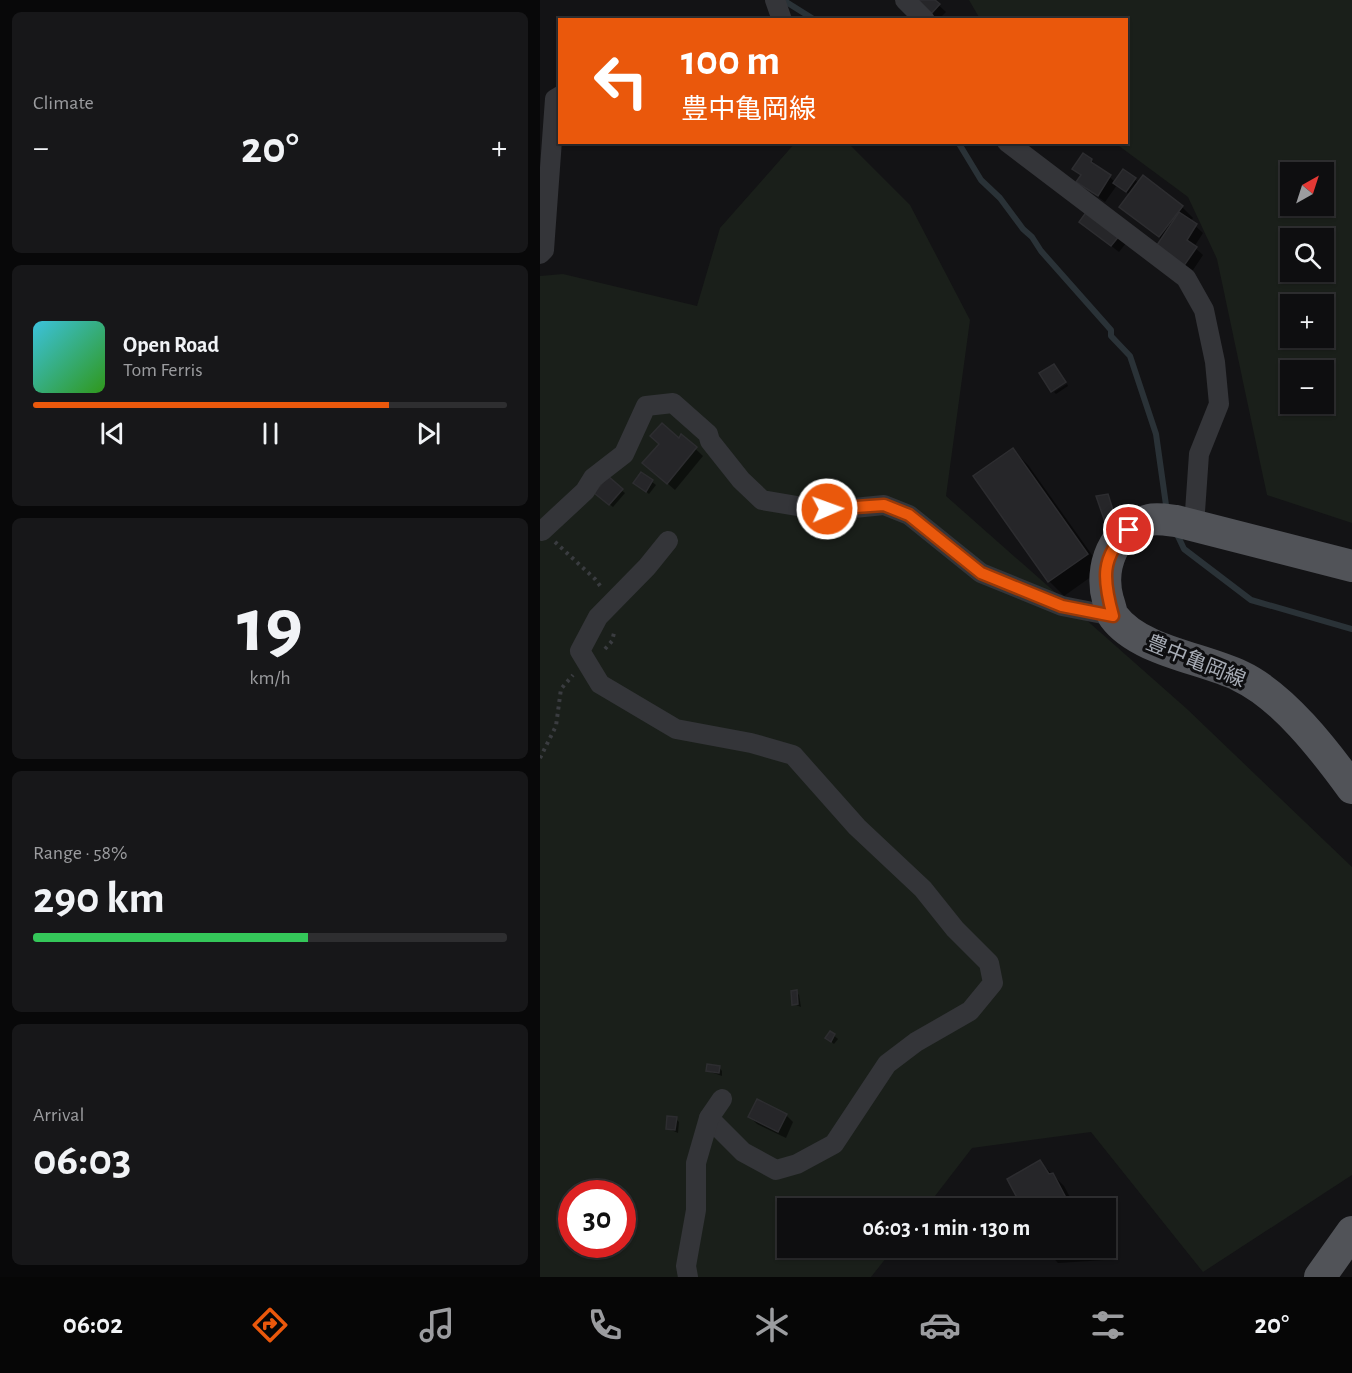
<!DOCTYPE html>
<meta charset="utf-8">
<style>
body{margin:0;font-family:"Alegreya Sans","Noto Sans JP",sans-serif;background:#171719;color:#f1f3f6;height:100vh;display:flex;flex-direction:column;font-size:22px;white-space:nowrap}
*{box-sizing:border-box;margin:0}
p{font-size:20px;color:#9b9c9f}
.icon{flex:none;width:33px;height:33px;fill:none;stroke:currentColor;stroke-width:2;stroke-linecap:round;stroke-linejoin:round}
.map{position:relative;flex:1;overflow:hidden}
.sheet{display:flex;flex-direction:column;gap:12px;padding:12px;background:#080809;width:540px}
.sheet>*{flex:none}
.top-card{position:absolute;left:18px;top:18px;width:570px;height:126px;border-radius:0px;box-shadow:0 2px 4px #0004,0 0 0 2px #2e2e30;background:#ea580c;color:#fff;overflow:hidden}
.needle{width:39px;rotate:39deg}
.buttons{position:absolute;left:740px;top:162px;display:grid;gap:12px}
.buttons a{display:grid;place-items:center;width:54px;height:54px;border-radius:0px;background:#0e0e10;box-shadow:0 2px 4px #0004,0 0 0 2px #2e2e30;font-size:30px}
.speed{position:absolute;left:18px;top:1180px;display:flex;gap:12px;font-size:30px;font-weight:700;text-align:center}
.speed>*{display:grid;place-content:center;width:78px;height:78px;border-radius:50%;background:#0e0e10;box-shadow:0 2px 4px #0004,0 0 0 2px #2e2e30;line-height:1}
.speed .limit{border:9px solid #d22;background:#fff;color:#111}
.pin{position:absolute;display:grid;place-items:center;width:51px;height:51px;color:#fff;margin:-26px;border:3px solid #fff;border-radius:50%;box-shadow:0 2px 6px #0007}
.me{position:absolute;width:66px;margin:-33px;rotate:88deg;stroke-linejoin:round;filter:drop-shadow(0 0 4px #0008)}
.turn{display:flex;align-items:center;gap:21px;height:126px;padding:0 24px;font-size:27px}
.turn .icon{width:78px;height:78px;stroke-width:2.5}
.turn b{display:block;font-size:42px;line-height:51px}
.big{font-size:45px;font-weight:700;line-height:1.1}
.sheet .widget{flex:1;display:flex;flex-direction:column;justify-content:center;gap:9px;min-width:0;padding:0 21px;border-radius:9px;background:#171719}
.sheet .dial{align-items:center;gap:0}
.dial b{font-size:78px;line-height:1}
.song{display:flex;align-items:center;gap:18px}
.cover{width:72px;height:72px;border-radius:9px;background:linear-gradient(135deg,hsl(190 70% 55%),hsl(110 70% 35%))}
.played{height:6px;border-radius:3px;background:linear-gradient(90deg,#ea580c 75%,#2e2e30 75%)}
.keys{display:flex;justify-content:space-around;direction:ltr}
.heat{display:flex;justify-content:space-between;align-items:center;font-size:33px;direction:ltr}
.charge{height:9px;border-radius:4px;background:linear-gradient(90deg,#34c759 58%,#2e2e30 0)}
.trip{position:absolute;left:237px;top:1198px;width:339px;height:60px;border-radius:0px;background:#0e0e10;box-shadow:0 2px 4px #0004,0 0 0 2px #2e2e30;font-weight:700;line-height:60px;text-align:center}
.tabs{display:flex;height:96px;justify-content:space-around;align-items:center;background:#060606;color:#9b9c9f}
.tabs .icon{width:42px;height:42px}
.tabs .on{color:#ea580c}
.tabs b{font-size:27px;color:#f1f3f6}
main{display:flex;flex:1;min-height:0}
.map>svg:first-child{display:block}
.green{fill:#1a1f1a;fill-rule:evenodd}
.shadow{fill:#0007}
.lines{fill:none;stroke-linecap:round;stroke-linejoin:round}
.stream{stroke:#2a3237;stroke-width:6}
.building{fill:#262629;stroke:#2d2d30;stroke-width:1.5}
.path{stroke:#3a3c40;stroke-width:4;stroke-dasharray:3 4.5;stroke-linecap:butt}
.minor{stroke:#343539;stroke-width:20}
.primary{stroke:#515358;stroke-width:32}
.route-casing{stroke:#983908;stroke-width:15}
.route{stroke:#ea580c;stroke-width:10}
.labels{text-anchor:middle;stroke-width:6;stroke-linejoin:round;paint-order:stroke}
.street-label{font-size:21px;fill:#a6abb4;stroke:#0e0e10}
</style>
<main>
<section class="sheet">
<div class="widget"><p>Climate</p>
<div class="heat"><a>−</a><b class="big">20°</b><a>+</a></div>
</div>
<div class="widget">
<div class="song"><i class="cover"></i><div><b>Open Road</b><p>Tom Ferris</p></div></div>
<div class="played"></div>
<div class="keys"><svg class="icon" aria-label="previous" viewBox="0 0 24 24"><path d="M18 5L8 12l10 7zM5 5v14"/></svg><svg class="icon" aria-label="pause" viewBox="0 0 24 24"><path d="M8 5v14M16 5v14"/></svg><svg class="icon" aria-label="next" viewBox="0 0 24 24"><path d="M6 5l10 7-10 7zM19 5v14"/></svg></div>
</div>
<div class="widget dial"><b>19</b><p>km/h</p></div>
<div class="widget"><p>Range · 58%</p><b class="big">290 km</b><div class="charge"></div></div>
<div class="widget"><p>Arrival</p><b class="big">06:03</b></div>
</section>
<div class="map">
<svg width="812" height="1277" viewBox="0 0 812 1277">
<rect width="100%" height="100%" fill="#131315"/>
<g class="green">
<path d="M429,0h383v523l-85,-28 -50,-236 -29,-62 -73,-54 11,-1v-122l-146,-1zM750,172h33v34h-33zM750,238h33v34h-33zM750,304h33v34h-33zM750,370h33v34h-33z"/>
<path d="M255,143h53l62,62 60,115 -24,176 241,213 165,158v308l-149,97 -112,-140 -119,16 -47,61h-137v39h106l-23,29h-331v-1001l23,-2 134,32 23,-78zM32,1194h50v51h-50z"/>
</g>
<g class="shadow">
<polygon points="374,0 393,0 406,12 398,20"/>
<polygon points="551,160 575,182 583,171 599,183 642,207 653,218 650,221 663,233 654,247 663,255 651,273 622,240 581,206 590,195 577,185 565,202 538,182 542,177 534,169"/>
<polygon points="548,213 586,243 579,252 541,222"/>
<polygon points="527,384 528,386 516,394 514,392"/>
<polygon points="142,436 163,456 135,490 112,470 121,444 139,440"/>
<polygon points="473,450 488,465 562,569 524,596 509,581 435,477"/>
<polygon points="102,474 116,485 109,494 99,486"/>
<polygon points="81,490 85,493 73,507 59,496"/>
<polygon points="567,495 575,514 570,527 558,497"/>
<polygon points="256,992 259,995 261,1007 254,1004"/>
<polygon points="291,1033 298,1039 294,1044 290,1041"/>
<polygon points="179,1067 182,1071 182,1076 168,1071"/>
<polygon points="246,1115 253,1122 246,1138 217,1124 210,1117"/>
<polygon points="136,1119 139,1122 138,1133 127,1128"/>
<polygon points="500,1162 524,1186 536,1209 484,1209"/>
<polygon points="504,1248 564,1248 565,1260 518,1263"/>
</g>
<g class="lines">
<g class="stream">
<polyline points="243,0 275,20"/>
<polyline points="418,142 441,180 460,198 483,229 492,237 501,251 571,330 571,336 590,356 616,434 627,512"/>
<polyline points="636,532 644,549 711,600 812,629"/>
</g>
</g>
<g class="building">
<polygon points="373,0 395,0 400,4 391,14"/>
<polygon points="543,153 552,159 551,162 571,175 558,196 536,182 541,175 532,169"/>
<polygon points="583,169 596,178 586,192 573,183"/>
<polygon points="603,175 643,206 619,237 579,207"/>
<polygon points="547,211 580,235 571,246 539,222"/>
<polygon points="639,212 657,224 647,240 657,247 643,267 615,248"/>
<polygon points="514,364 526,382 511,392 499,373"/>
<polygon points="122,423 139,438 141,434 157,447 127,484 102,463 119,444 110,436"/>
<polygon points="473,448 548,554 508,582 433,476"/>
<polygon points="101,472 113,480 106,492 93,483"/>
<polygon points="68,476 83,489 69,505 54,493"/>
<polygon points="568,494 573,510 566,525 556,496"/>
<polygon points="257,990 258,1004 252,1005 251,991"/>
<polygon points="290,1031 295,1034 291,1042 285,1038"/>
<polygon points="167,1064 180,1066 179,1073 166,1071"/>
<polygon points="217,1099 247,1114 238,1132 208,1117"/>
<polygon points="127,1116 137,1117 135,1130 126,1129"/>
<polygon points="500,1160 509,1174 513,1173 532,1209 483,1209 467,1179"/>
<polygon points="502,1248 554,1248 554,1249 505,1253"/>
</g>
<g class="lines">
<g class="path">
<polyline points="15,542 55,579 61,587"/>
<polyline points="65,649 72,641 74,633"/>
<polyline points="0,758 16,726 21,689 33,675"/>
</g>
<g class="minor">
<polyline points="235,0 242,20"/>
<polyline points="365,0 385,20"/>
<polyline points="467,142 646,278 664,310 675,362 679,404 659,454 654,526"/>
<polyline points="0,254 4,250 5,236 15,99 20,96"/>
<polyline points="2,531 45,491 53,478 84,454 106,406 133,403 168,434 170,441 201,480 222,500 269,508 304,509 344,505 369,515 441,573 522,606 573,616"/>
<polyline points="128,541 107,567 58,617 40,651 60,684 136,729 211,743 253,755 317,827 383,889 415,929 449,963 453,983 430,1011 376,1042 347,1064 294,1144 257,1164 236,1170 203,1152 169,1118"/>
<polyline points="148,1277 146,1266 156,1210 156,1163 169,1118 182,1099"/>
</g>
<g class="primary">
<path d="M812,566l-176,-45c-8,-1 -19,-3 -27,-1 -36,8 -50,48 -41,80 2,5 3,13 6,17 25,34 89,41 126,59 43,20 85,75 112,112"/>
<polyline points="780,1277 812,1232"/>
</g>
</g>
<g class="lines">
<defs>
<path id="route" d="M287,509l57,-4 25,10 72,58 81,33 51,10c-10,-36 -13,-59 16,-86"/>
</defs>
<use href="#route" class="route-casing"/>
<use href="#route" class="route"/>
</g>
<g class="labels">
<g class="street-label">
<text transform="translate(656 661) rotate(22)" y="7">豊中亀岡線</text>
</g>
</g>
</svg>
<div class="buttons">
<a><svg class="needle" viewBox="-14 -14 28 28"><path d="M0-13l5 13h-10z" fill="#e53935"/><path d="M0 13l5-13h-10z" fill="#9b9c9f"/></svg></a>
<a><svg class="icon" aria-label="search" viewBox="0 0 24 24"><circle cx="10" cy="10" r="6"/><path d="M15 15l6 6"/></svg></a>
<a>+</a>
<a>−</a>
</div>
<div class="speed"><div class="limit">30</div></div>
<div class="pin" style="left:589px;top:530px;background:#d93025"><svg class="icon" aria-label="arrive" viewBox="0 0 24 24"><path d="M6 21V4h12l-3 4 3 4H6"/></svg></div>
<svg class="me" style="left:287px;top:509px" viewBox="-20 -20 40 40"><circle r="17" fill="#ea580c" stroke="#fff" stroke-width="3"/><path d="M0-11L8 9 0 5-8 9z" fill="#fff"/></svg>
<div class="trip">06:03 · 1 min · 130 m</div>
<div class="top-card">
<div class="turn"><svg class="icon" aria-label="left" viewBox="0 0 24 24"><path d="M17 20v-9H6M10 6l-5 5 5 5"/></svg><div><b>100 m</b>豊中亀岡線</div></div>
</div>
</div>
</main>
<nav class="tabs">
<b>06:02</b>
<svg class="icon on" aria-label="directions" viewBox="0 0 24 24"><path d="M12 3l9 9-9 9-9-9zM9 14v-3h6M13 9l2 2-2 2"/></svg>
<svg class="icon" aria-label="music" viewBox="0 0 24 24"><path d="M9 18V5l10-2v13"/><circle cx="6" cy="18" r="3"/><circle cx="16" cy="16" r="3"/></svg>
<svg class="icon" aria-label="phone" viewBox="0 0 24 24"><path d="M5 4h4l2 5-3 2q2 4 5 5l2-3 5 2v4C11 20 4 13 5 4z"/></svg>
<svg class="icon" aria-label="climate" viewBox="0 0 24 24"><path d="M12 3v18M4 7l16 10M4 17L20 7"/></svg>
<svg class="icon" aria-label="car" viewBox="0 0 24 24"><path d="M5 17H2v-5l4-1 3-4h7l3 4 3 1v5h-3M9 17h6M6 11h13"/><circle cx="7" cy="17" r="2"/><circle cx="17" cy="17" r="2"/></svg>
<svg class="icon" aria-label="filters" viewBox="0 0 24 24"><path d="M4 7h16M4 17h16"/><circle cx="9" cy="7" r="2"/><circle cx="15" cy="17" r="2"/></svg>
<b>20°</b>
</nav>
